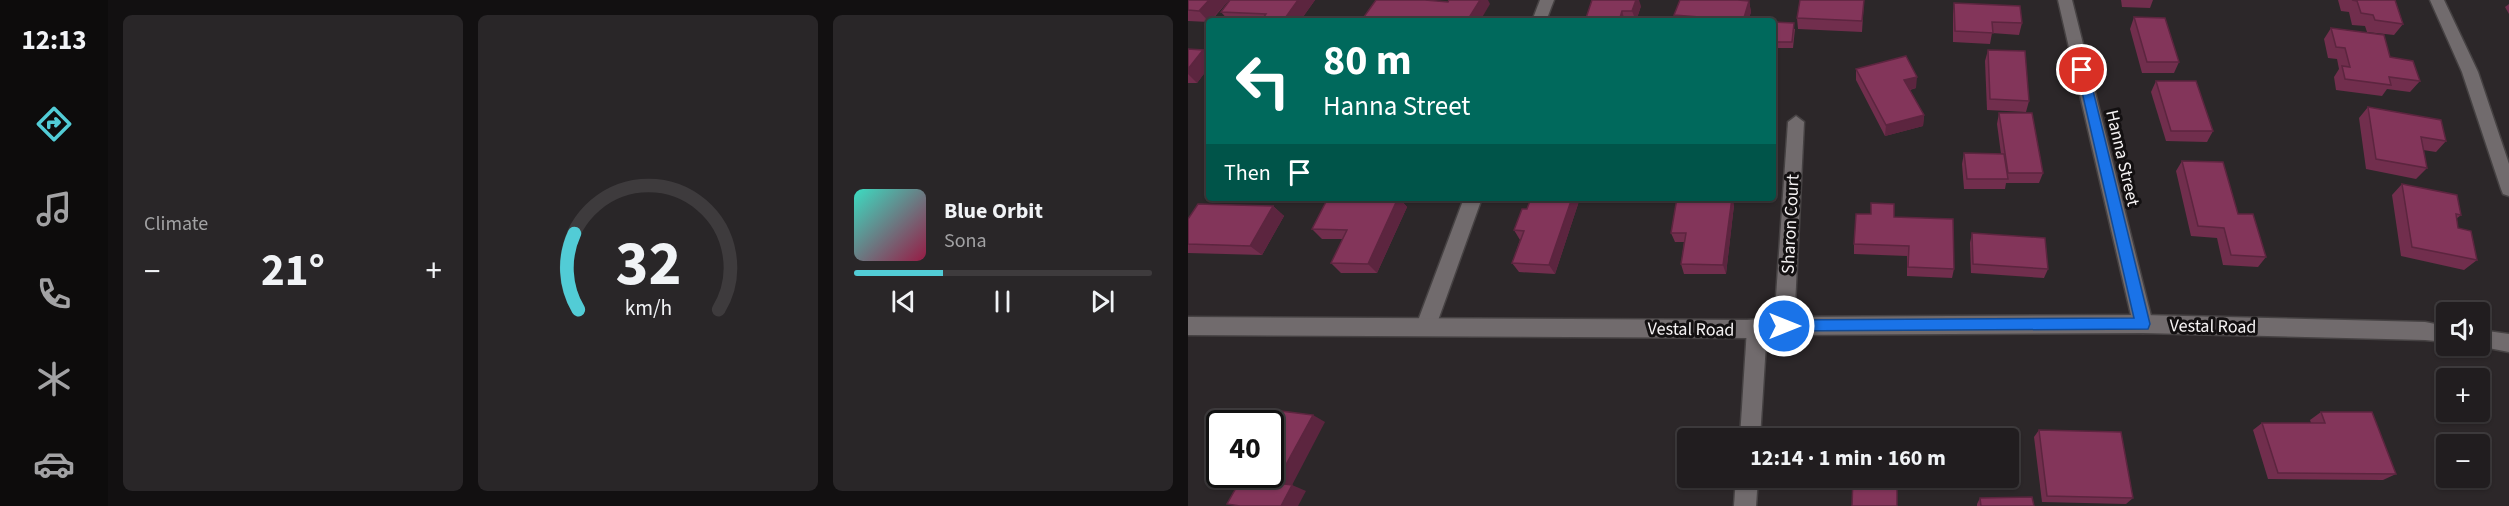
<!DOCTYPE html>
<meta charset="utf-8">
<style>
body{margin:0;font-family:"Source Sans 3",sans-serif;background:#292628;color:#f1f3f6;height:100vh;display:flex;flex-direction:column;font-size:22px;white-space:nowrap}
*{box-sizing:border-box;margin:0}
p{font-size:20px;color:#a2a2a4}
.icon{flex:none;width:33px;height:33px;fill:none;stroke:currentColor;stroke-width:2;stroke-linecap:round;stroke-linejoin:round}
.map{position:relative;flex:1;overflow:hidden}
.details{display:flex;flex-direction:column;gap:15px;padding:15px;background:#121011;width:1080px}
.details>*{flex:none}
.hud{position:absolute;left:18px;top:18px;width:570px;height:183px;border-radius:6px;box-shadow:0 2px 4px #0004,0 0 0 2px #3e3b3d;background:#00695c;color:#fff;overflow:hidden}
.controls{position:absolute;left:1248px;top:302px;display:grid;gap:12px}
.controls a{display:grid;place-items:center;width:54px;height:54px;border-radius:6px;background:#211d1f;box-shadow:0 2px 4px #0004,0 0 0 2px #3e3b3d;font-size:30px}
.speed{position:absolute;left:18px;top:410px;display:flex;gap:12px;font-size:30px;font-weight:700;text-align:center}
.speed>*{display:grid;place-content:center;width:78px;height:78px;border-radius:50%;background:#211d1f;box-shadow:0 2px 4px #0004,0 0 0 2px #3e3b3d;line-height:1}
.speed .limit{border:3px solid #111;border-radius:9px;background:#fff;color:#111}
.pin{position:absolute;display:grid;place-items:center;width:51px;height:51px;color:#fff;margin:-26px;border:3px solid #fff;border-radius:50%;box-shadow:0 2px 6px #0007}
.me{position:absolute;width:66px;margin:-33px;rotate:90deg;stroke-linejoin:round;filter:drop-shadow(0 0 4px #0008)}
.turn{display:flex;align-items:center;gap:21px;height:126px;padding:0 18px;font-size:27px}
.turn .icon{width:78px;height:78px;stroke-width:2.5}
.turn b{display:block;font-size:42px;line-height:51px}
.then{display:flex;align-items:center;height:57px;padding:0 18px;background:#0003;gap:12px;font-size:22px}
.big{font-size:45px;font-weight:700;line-height:1.1}
.details .card{flex:1;display:flex;flex-direction:column;justify-content:center;gap:9px;min-width:0;padding:0 21px;border-radius:9px;background:#292628}
.details .dial{align-items:center;gap:0}
.dial svg{height:156px;overflow:visible;fill:none;stroke:#3e3b3d;stroke-width:7;stroke-linecap:round;text-anchor:middle}
.dial text{fill:#f1f3f6;stroke:none}
.song{display:flex;align-items:center;gap:18px}
.cover{width:72px;height:72px;border-radius:9px;background:linear-gradient(135deg,hsl(170 70% 55%),hsl(340 70% 35%))}
.played{height:6px;border-radius:3px;background:linear-gradient(90deg,#52ccd6 30%,#3e3b3d 30%)}
.keys{display:flex;justify-content:space-around;direction:ltr}
.heat{display:flex;justify-content:space-between;align-items:center;font-size:33px;direction:ltr}
.details .tiles{flex:1;display:grid;gap:15px;grid-template-columns:repeat(3,1fr)}
.trip{position:absolute;left:489px;top:428px;width:342px;height:60px;border-radius:6px;background:#211d1f;box-shadow:0 2px 4px #0004,0 0 0 2px #3e3b3d;font-weight:700;line-height:60px;text-align:center}
main{display:flex;flex:1;min-height:0}
.menu{display:flex;flex-direction:column;width:108px;justify-content:space-around;align-items:center;background:#0d0c0c;color:#a2a2a4}
.menu .icon{width:42px;height:42px}
.menu .active{color:#52ccd6}
.menu b{font-size:27px;color:#f1f3f6}
.map>svg:first-child{display:block}
.lines{fill:none;stroke-linecap:round;stroke-linejoin:round}
.street-casing{stroke:#464243;stroke-width:3}
.secondary-casing{stroke:#464243;stroke-width:3}
.street{fill:#716b6d;fill-rule:evenodd}
.secondary{fill:#716b6d;fill-rule:evenodd}
.wall{fill:#712e4d}
.shaded-wall{fill:#5c253f}
.building{fill:#83355a;stroke:#5c253f;stroke-width:1.5}
.route{fill:#1a73e8;stroke:#114b97;stroke-width:1.5}
.labels{text-anchor:middle;stroke-width:6;stroke-linejoin:round;paint-order:stroke}
.street-label{font-size:18px;fill:#f6f3f4;stroke:#131011}
</style>
<main>
<nav class="menu">
<b>12:13</b>
<svg class="icon active" aria-label="directions" viewBox="0 0 24 24"><path d="M12 3l9 9-9 9-9-9zM9 14v-3h6M13 9l2 2-2 2"/></svg>
<svg class="icon" aria-label="music" viewBox="0 0 24 24"><path d="M9 18V5l10-2v13"/><circle cx="6" cy="18" r="3"/><circle cx="16" cy="16" r="3"/></svg>
<svg class="icon" aria-label="phone" viewBox="0 0 24 24"><path d="M5 4h4l2 5-3 2q2 4 5 5l2-3 5 2v4C11 20 4 13 5 4z"/></svg>
<svg class="icon" aria-label="climate" viewBox="0 0 24 24"><path d="M12 3v18M4 7l16 10M4 17L20 7"/></svg>
<svg class="icon" aria-label="car" viewBox="0 0 24 24"><path d="M5 17H2v-5l4-1 3-4h7l3 4 3 1v5h-3M9 17h6M6 11h13"/><circle cx="7" cy="17" r="2"/><circle cx="17" cy="17" r="2"/></svg>
</nav>
<section class="details">
<div class="tiles">
<div class="card"><p>Climate</p>
<div class="heat"><a>−</a><b class="big">21°</b><a>+</a></div>
</div>
<div class="card dial"><svg viewBox="0 0 100 80">
<path d="M14 69A42 42 0 1 1 86 69"/>
<path d="M14 69A42 42 0 0 1 12 30" stroke="#52ccd6"/>
<text x="50" y="56" font-size="32" font-weight="700">32</text>
<text x="50" y="72" font-size="11">km/h</text>
</svg></div>
<div class="card">
<div class="song"><i class="cover"></i><div><b>Blue Orbit</b><p>Sona</p></div></div>
<div class="played"></div>
<div class="keys"><svg class="icon" aria-label="previous" viewBox="0 0 24 24"><path d="M18 5L8 12l10 7zM5 5v14"/></svg><svg class="icon" aria-label="pause" viewBox="0 0 24 24"><path d="M8 5v14M16 5v14"/></svg><svg class="icon" aria-label="next" viewBox="0 0 24 24"><path d="M6 5l10 7-10 7zM19 5v14"/></svg></div>
</div>
</div>
</section>
<div class="map">
<svg width="1321" height="506" viewBox="0 0 1321 506">
<rect width="100%" height="100%" fill="#2c2729"/>
<g class="lines">
<defs>
<g id="street">
<polygon points="352,0 366,0 358,21 344,21"/>
<polygon points="870,0 884,0 965,324 962,330 955,333 948,330 945,324"/>
<polygon points="1242,0 1256,0 1290,72 1321,164 1321,196 1315,194 1313,189 1274,72"/>
<polygon points="608,116 616,122 606,326 603,332 596,335 589,332 586,326 600,122"/>
<polygon points="276,198 294,198 248,326 245,332 238,335 231,332 228,326"/>
<polygon points="569,319 576,322 579,328 572,438 552,438 559,328 562,322"/>
<polygon points="548,477 570,477 568,506 546,506"/>
</g>
<g id="secondary">
<polygon points="955,315 1237,322 1258,326 1258,342 1237,340 955,333 596,335 559,338 0,335 0,317 559,320 596,317"/>
<polygon points="1292,330 1321,334 1321,352 1285,345 1292,345"/>
</g>
</defs>
<use href="#street" class="street-casing"/>
<use href="#secondary" class="secondary-casing"/>
<use href="#street" class="street"/>
<use href="#secondary" class="secondary"/>
</g>
<g class="wall">
<polygon points="0,0 41,0 23,21 21,21 21,22 0,21"/>
<polygon points="42,0 127,0 112,21 41,21 33,12"/>
<polygon points="676,0 674,32 610,29 609,18"/>
<polygon points="933,0 965,0 962,8 934,7"/>
<polygon points="1150,0 1207,0 1215,24 1206,35 1179,32 1177,26 1164,25 1161,12 1153,11"/>
<polygon points="561,1 563,12 560,21 487,21 486,15"/>
<polygon points="766,3 834,23 831,35 804,33 802,44 765,42 765,14"/>
<polygon points="1321,4 1321,14 1317,7"/>
<polygon points="453,6 448,21 397,21"/>
<polygon points="946,17 991,62 986,73 954,73 942,29"/>
<polygon points="585,22 607,29 605,48 585,48"/>
<polygon points="1143,28 1202,57 1232,81 1222,92 1199,89 1194,96 1148,90 1146,77 1151,69 1149,59 1140,58 1136,39"/>
<polygon points="0,49 15,50 21,56 21,67 9,83 0,83"/>
<polygon points="800,50 841,101 838,112 799,110 797,61"/>
<polygon points="668,69 728,88 722,90 736,115 735,126 697,136 668,80"/>
<polygon points="968,81 1025,131 1019,142 978,141 963,92"/>
<polygon points="1180,107 1258,141 1248,152 1235,150 1239,168 1228,179 1178,169 1171,118"/>
<polygon points="811,113 855,173 851,183 818,183 817,189 776,189 774,164 776,153 813,154 809,124"/>
<polygon points="994,161 1050,214 1078,257 1070,267 1035,265 1029,238 1003,236 988,171"/>
<polygon points="1214,184 1273,215 1268,219 1270,228 1289,260 1276,270 1213,256 1204,195"/>
<polygon points="140,198 211,198 219,207 189,273 153,273 143,263 155,239 134,239 124,229"/>
<polygon points="392,198 367,274 331,272 324,263 332,240 326,230 339,209"/>
<polygon points="546,205 538,274 496,274 493,264 496,242 487,242 483,233"/>
<polygon points="85,206 96,216 74,255 0,253 0,219"/>
<polygon points="706,217 766,269 764,278 719,276 719,256 666,254 666,244"/>
<polygon points="784,233 860,269 856,278 783,273 782,243"/>
<polygon points="1133,412 1208,474 1195,480 1080,479 1065,430 1074,423 1123,423 1122,420"/>
<polygon points="851,430 945,498 938,504 854,502 846,437"/>
<polygon points="653,477 719,477 718,485 654,483"/>
<polygon points="792,498 846,506 789,506 789,504"/>
</g>
<g class="shaded-wall">
<polygon points="21,0 41,0 21,22 11,11"/>
<polygon points="110,0 127,0 112,21 95,21"/>
<polygon points="292,0 300,0 302,4 292,21 279,21"/>
<polygon points="448,0 451,0 453,6 448,21 444,11"/>
<polygon points="561,1 563,12 560,21 555,21"/>
<polygon points="434,11 437,21 431,21"/>
<polygon points="15,50 21,56 21,67 9,83 0,74 0,69"/>
<polygon points="587,66 588,77 585,79 585,67"/>
<polygon points="729,77 728,88 715,91 716,80"/>
<polygon points="736,115 735,126 697,136 698,125"/>
<polygon points="210,198 211,198 219,207 189,273 180,264"/>
<polygon points="384,198 392,198 367,274 361,265"/>
<polygon points="544,198 545,198 546,205 538,274 535,265"/>
<polygon points="85,206 96,216 74,255 62,246"/>
<polygon points="125,415 137,422 102,489 88,483"/>
<polygon points="104,485 118,491 110,506 93,506"/>
</g>
<g class="building">
<polygon points="0,0 21,0 11,11 0,10"/>
<polygon points="42,0 110,0 95,21 73,21 78,14 33,12"/>
<polygon points="188,0 237,0 260,2 261,0 292,0 279,21 173,21"/>
<polygon points="404,0 448,0 444,11 434,11 431,21 397,21"/>
<polygon points="492,0 550,0 561,1 555,21 510,21 511,17 486,15"/>
<polygon points="612,0 676,0 674,21 609,18"/>
<polygon points="1164,0 1207,0 1215,24 1187,20 1185,15 1173,13 1169,1"/>
<polygon points="766,3 832,6 834,23 804,22 805,33 767,31"/>
<polygon points="946,17 977,18 991,62 959,62"/>
<polygon points="585,22 606,23 604,42 585,42"/>
<polygon points="1143,28 1196,35 1202,57 1225,61 1232,81 1201,77 1203,85 1157,79 1154,66 1162,67 1157,48 1148,47"/>
<polygon points="0,49 15,50 0,69"/>
<polygon points="800,50 837,51 841,101 802,99"/>
<polygon points="718,56 729,77 716,80 736,115 698,125 668,69"/>
<polygon points="968,81 1008,81 1025,131 983,131"/>
<polygon points="1180,107 1253,120 1258,141 1233,137 1239,168 1188,159"/>
<polygon points="811,113 844,113 855,173 820,173"/>
<polygon points="776,153 816,154 820,179 779,179"/>
<polygon points="994,161 1035,162 1050,214 1065,214 1078,257 1043,255 1036,228 1010,226"/>
<polygon points="1214,184 1269,195 1273,215 1268,214 1270,228 1283,231 1289,260 1224,247"/>
<polygon points="140,198 210,198 180,264 143,263 159,230 124,229"/>
<polygon points="343,198 384,198 361,265 324,263 336,231 326,230 334,209 339,209"/>
<polygon points="489,198 544,198 535,265 493,264 498,233 483,233"/>
<polygon points="683,203 706,204 706,217 765,219 766,269 720,267 721,246 666,244 668,214 683,214"/>
<polygon points="10,204 85,206 62,246 0,244 0,219"/>
<polygon points="784,233 857,238 860,269 785,264"/>
<polygon points="77,409 125,415 88,483 104,485 93,506 52,506 39,504 56,474 82,474 82,423 69,423"/>
<polygon points="1133,412 1184,412 1208,474 1090,473 1074,423 1137,423"/>
<polygon points="656,429 719,431 719,438 655,438"/>
<polygon points="851,430 933,432 945,498 859,496"/>
<polygon points="653,477 719,477 719,479 709,478 709,506 664,506 665,478"/>
<polygon points="844,497 846,506 793,506 792,498"/>
</g>
<polygon class="route" points="894,66 900,70 962,324 960,329 591,331 589,326 596,320 946,318 889,70"/>
<g class="labels">
<g class="street-label">
<text transform="translate(935 158) rotate(77)" y="6">Hanna Street</text>
<text transform="translate(602 224) rotate(-87)" y="6">Sharon Court</text>
<text transform="translate(1025 326) rotate(1)" y="6">Vestal Road</text>
<text transform="translate(503 329) rotate(1)" y="6">Vestal Road</text>
</g>
</g>
</svg>
<div class="controls">
<a><svg class="icon" aria-label="sound" viewBox="0 0 24 24"><path d="M4 9h4l5-4v14l-5-4H4zM17 9q2 3 0 6"/></svg></a>
<a>+</a>
<a>−</a>
</div>
<div class="speed"><div class="limit">40</div></div>
<div class="pin" style="left:894px;top:70px;background:#d93025"><svg class="icon" aria-label="arrive" viewBox="0 0 24 24"><path d="M6 21V4h12l-3 4 3 4H6"/></svg></div>
<svg class="me" style="left:596px;top:326px" viewBox="-20 -20 40 40"><circle r="17" fill="#1a73e8" stroke="#fff" stroke-width="3"/><path d="M0-11L8 9 0 5-8 9z" fill="#fff"/></svg>
<div class="trip">12:14 · 1 min · 160 m</div>
<div class="hud">
<div class="turn"><svg class="icon" aria-label="left" viewBox="0 0 24 24"><path d="M17 20v-9H6M10 6l-5 5 5 5"/></svg><div><b>80 m</b>Hanna Street</div></div>
<div class="then">Then<svg class="icon" aria-label="arrive" viewBox="0 0 24 24"><path d="M6 21V4h12l-3 4 3 4H6"/></svg></div>
</div>
</div>
</main>
